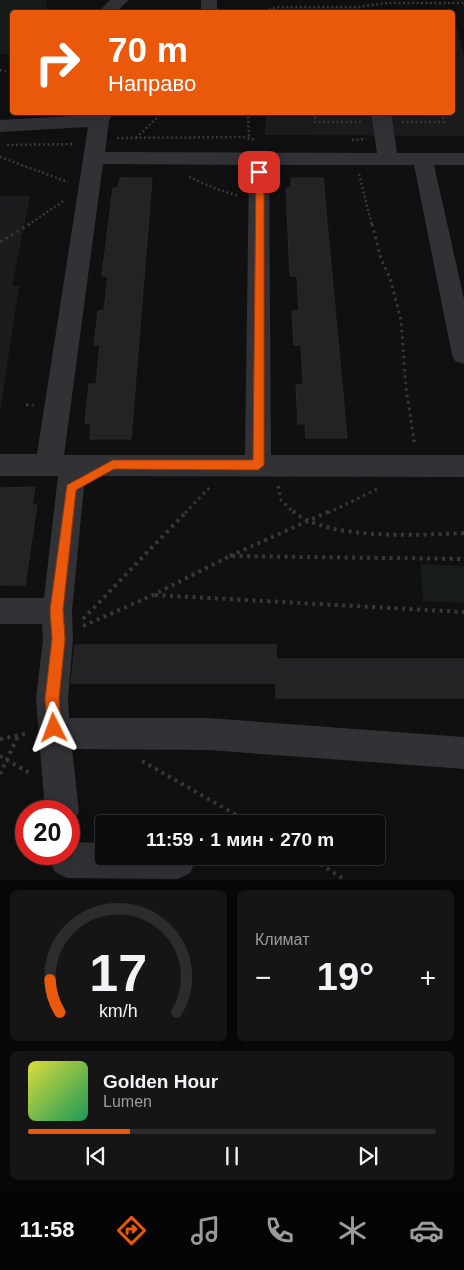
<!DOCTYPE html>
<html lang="ru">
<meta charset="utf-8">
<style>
body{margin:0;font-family:Arial,sans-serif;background:#151516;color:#f1f3f6;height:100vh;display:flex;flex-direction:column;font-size:19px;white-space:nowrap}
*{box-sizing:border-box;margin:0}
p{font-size:16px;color:#9a9b9d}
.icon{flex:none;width:28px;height:28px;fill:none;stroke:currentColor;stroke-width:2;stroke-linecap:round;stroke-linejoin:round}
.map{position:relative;height:880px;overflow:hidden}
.drawer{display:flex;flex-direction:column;gap:10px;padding:10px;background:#070707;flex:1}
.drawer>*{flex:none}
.banner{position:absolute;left:10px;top:10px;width:445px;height:105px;border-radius:5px;box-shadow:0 5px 20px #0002,0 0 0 1px #2c2c2e;background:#ea580c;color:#fff;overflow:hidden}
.speed{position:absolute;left:15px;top:800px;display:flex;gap:10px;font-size:25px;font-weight:700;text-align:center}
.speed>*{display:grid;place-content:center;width:65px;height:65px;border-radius:50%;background:#0c0c0d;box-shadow:0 5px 20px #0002,0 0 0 1px #2c2c2e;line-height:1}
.speed .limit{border:8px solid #d22;background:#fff;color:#111}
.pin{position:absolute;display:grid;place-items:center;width:42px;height:42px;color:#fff;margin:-21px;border-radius:10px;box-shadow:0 2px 8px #0006}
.me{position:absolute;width:55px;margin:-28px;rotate:357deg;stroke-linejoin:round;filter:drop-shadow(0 0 4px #0008)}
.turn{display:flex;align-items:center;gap:18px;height:105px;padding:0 15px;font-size:22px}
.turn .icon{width:65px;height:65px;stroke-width:2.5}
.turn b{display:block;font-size:35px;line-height:42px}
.big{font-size:38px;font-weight:700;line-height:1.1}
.drawer .tile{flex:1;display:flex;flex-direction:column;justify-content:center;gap:8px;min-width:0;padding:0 18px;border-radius:8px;background:#151516}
.drawer .dial{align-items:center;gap:0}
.dial svg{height:130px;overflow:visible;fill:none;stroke:#2c2c2e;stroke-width:7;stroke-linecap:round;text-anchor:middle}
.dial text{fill:#f1f3f6;stroke:none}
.song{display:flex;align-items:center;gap:15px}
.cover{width:60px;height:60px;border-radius:8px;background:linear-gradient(135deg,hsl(60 70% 55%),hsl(150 70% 35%))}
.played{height:5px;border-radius:2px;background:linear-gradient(90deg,#ea580c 25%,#2c2c2e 25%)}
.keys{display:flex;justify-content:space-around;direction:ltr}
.heat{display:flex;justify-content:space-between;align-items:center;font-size:28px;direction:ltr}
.drawer .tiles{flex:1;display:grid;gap:10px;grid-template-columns:1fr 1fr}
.tile:last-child{grid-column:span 2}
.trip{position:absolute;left:95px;top:815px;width:290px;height:50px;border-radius:5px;background:#0c0c0d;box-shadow:0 5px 20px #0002,0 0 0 1px #2c2c2e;font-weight:700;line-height:50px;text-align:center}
.tabs{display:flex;height:80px;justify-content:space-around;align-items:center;background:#050505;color:#9a9b9d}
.tabs .icon{width:35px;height:35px}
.tabs .selected{color:#ea580c}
.tabs b{font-size:22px;color:#f1f3f6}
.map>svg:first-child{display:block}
.built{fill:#1c1c1e}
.green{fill:#171c18}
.building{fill:#232325;stroke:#2a2a2d}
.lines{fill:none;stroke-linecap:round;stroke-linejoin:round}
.path-far2{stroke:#37383d;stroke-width:2.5;stroke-dasharray:2 2.5;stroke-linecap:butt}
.path-far1{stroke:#37383d;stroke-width:3;stroke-dasharray:2.5 4;stroke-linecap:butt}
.path{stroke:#37383d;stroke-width:4;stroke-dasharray:3 4.5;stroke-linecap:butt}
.minor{fill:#313136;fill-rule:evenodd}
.route{fill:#ea580c;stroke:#983908}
</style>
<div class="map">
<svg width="464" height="880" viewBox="0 0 464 880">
<rect width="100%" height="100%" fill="#101011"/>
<g class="built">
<polygon points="453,14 464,55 464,136 265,135 266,113 452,112"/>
<polygon points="0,196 30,196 12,286 19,286 0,412"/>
</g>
<g class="green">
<polygon points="0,0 47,0 46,12 12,12 12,54 0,54"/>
<polygon points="420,564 464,566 464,603 423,601"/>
</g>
<g class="building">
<polygon points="120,178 152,178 131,439 90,439 91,423 85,423 89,384 96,384 100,345 94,345 98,311 104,310 108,276 102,276 113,188 118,188"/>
<polygon points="291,178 323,178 347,438 306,438 305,424 298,424 296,385 303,384 301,345 294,345 292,311 299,311 297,276 290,276 286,188 291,188"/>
<polygon points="35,487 32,505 37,505 25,585 0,585 0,488"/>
<polygon points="75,645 276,645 276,659 464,659 464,698 276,698 276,683 71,683"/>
</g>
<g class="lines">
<g class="path-far2">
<polyline points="260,12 277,7 358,7 386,3 464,3"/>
<polyline points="0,70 12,73"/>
<polyline points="248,112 249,138"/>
<polyline points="315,112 315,122 363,122"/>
<polyline points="402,122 444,122 442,112"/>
<polyline points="117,138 243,137 256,140"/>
<polyline points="136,138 163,112"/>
<polyline points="352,140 366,139"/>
<polyline points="7,145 75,144"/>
<polyline points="0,157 68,182"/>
<polyline points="359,174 372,225"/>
<polyline points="189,177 216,189 239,196"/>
<polyline points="28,225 65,200"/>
</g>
<g class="path-far1">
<polyline points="372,224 381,259 390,278 401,320 406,388 415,446"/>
<polyline points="0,242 30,224"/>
<polyline points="26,405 34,405"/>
<polyline points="278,486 281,500 294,513"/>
<polyline points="185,513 210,487"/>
<polyline points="328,513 377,489"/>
</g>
<g class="path">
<path d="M293,511c34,30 128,24 171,22"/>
<polyline points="230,556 330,511"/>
<polyline points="155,595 464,612"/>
<polyline points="83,619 187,511"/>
<polyline points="83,626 153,595 230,556 464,559"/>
<polyline points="0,739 29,733"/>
<polyline points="0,756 31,774"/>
<polyline points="142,761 252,824"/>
<polyline points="0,774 18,736"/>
<polyline points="308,856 345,880"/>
</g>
<g class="minor">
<polygon points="110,0 129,0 116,12 98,12"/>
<rect x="201" y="0" width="16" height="12"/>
<path d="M94,112h19l-4,9 -4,31 272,1 -6,-41h20l6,41h67v12h-30l30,134v65l-9,-3 -3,-6 -38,-190h-145l2,290h193v22l-379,-1 -13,135 1,28 -5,60 1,19h139l256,19v32l-256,-19 -136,-1 7,62 -5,12 -5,2v-14h-24l-9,-112 7,-60 -1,-15h-42v-26h44l14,-122h-58v-22h37l51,-327 -88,5v-12l92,-5zM103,164l146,1 -4,290h-181z"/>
<polygon points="69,842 104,843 104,856 194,856 196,861 190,873 178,879 67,878 55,872 49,860 52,854 69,854"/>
</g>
</g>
<polygon class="route" points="256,170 263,170 264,172 264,465 258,470 114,469 76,490 63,610 65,639 59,699 61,728 59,732 54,734 49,732 47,728 45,699 52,639 50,610 67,485 113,460 253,460"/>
</svg>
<div class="speed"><div class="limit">20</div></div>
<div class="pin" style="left:259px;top:172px;background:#d93025"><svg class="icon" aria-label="arrive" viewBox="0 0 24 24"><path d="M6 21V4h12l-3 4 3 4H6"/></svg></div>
<svg class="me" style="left:54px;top:728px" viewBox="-20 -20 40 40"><path d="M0-17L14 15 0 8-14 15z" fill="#ea580c" stroke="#fff" stroke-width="4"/></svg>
<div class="trip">11:59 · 1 мин · 270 m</div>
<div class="banner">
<div class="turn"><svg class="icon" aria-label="right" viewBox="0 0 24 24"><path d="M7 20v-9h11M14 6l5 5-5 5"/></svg><div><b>70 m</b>Направо</div></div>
</div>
</div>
<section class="drawer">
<div class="tiles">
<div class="tile dial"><svg viewBox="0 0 100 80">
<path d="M14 69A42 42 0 1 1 86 69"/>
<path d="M14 69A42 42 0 0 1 8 49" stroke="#ea580c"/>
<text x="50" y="56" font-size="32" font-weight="700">17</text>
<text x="50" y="72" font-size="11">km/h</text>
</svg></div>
<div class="tile"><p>Климат</p>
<div class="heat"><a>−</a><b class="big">19°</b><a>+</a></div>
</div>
<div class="tile">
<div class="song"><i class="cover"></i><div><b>Golden Hour</b><p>Lumen</p></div></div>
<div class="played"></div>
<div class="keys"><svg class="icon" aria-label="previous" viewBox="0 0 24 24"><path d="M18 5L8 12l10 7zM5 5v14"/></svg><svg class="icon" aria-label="pause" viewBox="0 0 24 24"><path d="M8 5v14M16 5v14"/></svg><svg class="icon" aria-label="next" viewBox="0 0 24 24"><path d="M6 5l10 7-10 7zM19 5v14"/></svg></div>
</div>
</div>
</section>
<nav class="tabs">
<b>11:58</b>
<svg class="icon selected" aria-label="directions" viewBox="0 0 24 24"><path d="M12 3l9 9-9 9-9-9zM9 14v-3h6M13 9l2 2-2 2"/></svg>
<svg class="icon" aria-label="music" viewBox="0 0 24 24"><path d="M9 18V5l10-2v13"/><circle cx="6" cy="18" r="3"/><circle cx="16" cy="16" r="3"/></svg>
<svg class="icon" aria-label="phone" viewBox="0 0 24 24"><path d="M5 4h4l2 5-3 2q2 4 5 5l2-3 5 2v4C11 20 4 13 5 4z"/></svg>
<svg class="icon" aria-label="climate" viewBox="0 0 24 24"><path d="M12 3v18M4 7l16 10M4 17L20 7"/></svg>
<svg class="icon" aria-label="car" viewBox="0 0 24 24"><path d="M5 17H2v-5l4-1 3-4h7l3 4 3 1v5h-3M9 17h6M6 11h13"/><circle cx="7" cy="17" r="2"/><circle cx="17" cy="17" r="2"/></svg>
</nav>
